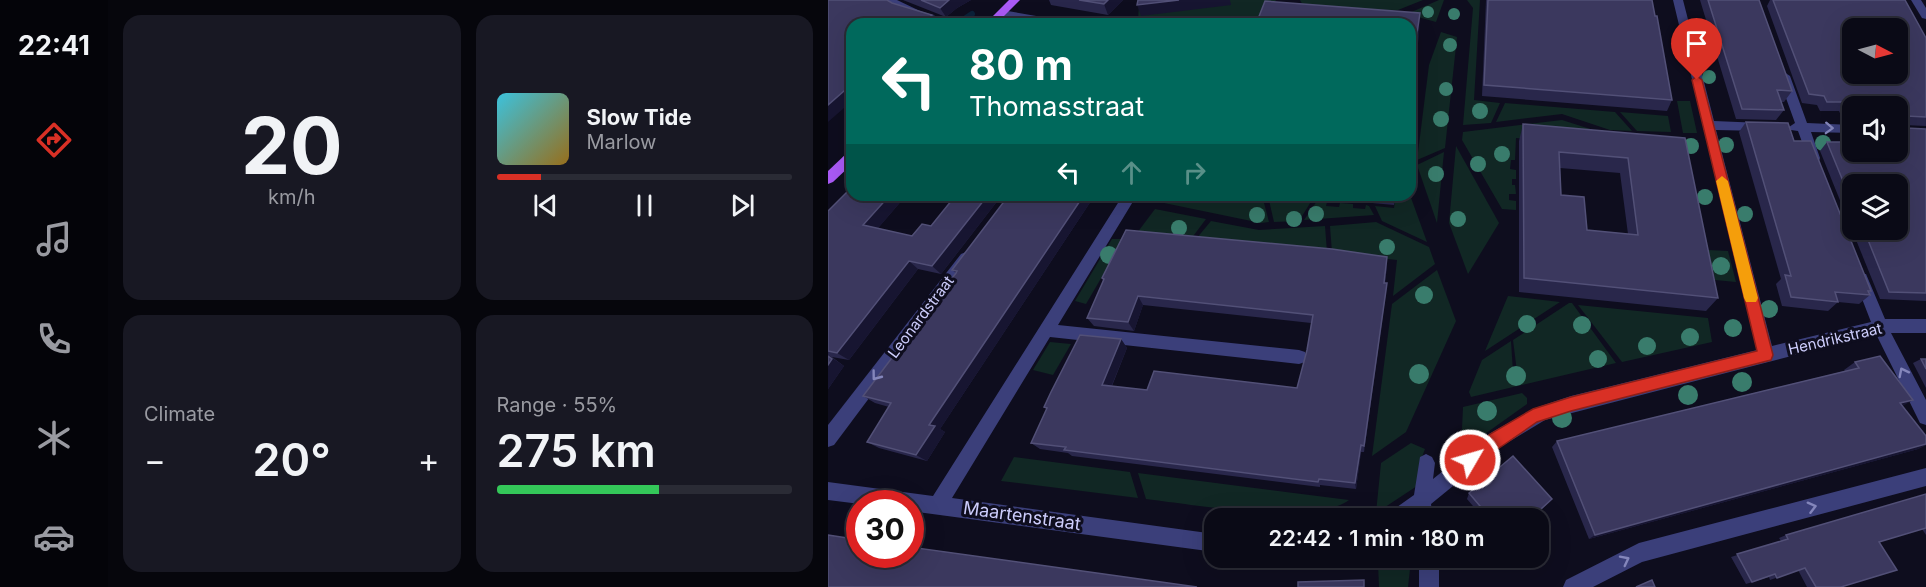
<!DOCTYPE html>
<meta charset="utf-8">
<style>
body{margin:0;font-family:Inter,sans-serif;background:#181823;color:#f1f3f6;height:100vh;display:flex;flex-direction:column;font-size:22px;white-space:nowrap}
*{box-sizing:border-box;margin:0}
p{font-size:20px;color:#999aa1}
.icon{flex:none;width:33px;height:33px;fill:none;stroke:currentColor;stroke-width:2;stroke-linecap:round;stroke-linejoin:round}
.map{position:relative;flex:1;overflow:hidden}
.drawer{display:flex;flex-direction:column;gap:15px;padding:15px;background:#06060c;width:720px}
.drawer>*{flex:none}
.hud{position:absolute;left:18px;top:18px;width:570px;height:183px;border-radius:18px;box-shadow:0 6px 24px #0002,0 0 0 2px #2a2b35;background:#00695c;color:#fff;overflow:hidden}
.needle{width:39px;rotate:96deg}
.controls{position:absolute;left:1014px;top:18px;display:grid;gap:12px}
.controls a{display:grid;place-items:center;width:66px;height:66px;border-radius:12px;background:#0a0a16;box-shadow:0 6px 24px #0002,0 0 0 2px #2a2b35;font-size:30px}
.speed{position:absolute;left:18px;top:490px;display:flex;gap:12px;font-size:30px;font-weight:700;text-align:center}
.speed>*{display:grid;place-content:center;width:78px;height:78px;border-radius:50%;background:#0a0a16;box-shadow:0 6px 24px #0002,0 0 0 2px #2a2b35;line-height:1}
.speed .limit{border:9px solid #d22;background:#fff;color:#111}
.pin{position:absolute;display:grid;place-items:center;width:51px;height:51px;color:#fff;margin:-62px -26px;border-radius:50% 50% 50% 0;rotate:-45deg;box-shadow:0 0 6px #0007}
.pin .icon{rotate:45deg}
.me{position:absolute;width:66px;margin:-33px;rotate:52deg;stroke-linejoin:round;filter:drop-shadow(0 0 4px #0008)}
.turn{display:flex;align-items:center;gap:21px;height:126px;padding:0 24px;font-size:27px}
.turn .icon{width:78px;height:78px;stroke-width:2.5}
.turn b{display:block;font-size:42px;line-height:51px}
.lanes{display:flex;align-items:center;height:57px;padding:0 24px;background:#0003;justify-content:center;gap:30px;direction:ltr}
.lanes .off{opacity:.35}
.big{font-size:45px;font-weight:600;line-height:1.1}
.drawer .widget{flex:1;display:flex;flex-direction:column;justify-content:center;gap:9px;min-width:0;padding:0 21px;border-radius:18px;background:#181823}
.drawer .dial{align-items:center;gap:0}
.dial b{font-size:78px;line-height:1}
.song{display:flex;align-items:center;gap:18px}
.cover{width:72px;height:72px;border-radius:9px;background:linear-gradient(135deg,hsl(190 70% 55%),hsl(40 70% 35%))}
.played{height:6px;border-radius:3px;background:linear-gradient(90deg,#d93025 15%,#2a2b35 15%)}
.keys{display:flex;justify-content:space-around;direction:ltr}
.heat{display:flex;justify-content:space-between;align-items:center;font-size:33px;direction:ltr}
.charge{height:9px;border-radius:4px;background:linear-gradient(90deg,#34c759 55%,#2a2b35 0)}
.drawer .tiles{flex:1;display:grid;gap:15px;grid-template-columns:repeat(2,1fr)}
.trip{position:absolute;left:376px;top:508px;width:345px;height:60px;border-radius:18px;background:#0a0a16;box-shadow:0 6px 24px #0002,0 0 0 2px #2a2b35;font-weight:600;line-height:60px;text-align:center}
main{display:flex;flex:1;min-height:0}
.tabs{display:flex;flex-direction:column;width:108px;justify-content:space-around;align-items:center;background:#040409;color:#999aa1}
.tabs .icon{width:42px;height:42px}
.tabs .on{color:#d93025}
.tabs b{font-size:27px;color:#f1f3f6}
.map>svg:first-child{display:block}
.green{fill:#112724}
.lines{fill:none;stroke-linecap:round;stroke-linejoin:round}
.stream{stroke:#0b2139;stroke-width:6}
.minor{fill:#3b3f7a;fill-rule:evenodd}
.major{fill:#aa5af6;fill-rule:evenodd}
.tree{fill:#397c6c}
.wall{fill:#29274b;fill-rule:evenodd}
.shaded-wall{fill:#171531}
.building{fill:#3b385e;stroke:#525077;stroke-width:1.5;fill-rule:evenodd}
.oneway{stroke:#8486bb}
.route{fill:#d93025;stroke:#8d1f18;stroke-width:1.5}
.slow{fill:#f59e0b}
.labels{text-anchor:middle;stroke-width:6;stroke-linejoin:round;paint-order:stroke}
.street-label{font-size:15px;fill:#cdcdfc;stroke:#0e0d1e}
.near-street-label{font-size:18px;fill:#cdcdfc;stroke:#0e0d1e}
</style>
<main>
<nav class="tabs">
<b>22:41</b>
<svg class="icon on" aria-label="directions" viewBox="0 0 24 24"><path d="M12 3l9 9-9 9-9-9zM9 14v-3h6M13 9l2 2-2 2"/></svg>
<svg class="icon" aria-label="music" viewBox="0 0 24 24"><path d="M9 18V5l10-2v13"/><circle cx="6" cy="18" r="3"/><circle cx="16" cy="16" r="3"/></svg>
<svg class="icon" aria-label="phone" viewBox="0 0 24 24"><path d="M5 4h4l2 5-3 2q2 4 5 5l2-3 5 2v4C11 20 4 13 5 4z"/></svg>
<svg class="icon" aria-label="climate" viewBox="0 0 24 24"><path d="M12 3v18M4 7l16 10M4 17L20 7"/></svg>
<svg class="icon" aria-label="car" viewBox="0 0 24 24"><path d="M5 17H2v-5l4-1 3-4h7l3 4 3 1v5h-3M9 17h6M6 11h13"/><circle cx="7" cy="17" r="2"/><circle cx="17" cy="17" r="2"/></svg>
</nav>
<section class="drawer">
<div class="tiles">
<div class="widget dial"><b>20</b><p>km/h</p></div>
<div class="widget">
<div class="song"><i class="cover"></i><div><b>Slow Tide</b><p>Marlow</p></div></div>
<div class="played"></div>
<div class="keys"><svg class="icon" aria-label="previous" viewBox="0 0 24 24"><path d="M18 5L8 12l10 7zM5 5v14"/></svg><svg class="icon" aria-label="pause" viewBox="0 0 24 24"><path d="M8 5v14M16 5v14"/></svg><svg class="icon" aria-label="next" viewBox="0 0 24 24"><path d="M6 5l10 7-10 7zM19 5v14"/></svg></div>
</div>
<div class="widget"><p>Climate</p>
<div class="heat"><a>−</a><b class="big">20°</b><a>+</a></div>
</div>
<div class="widget"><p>Range · 55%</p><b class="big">275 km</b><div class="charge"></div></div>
</div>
</section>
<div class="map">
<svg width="1098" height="587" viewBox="0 0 1098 587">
<rect width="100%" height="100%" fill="#0e0d1e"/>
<g class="green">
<polygon points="311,0 448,0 436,20 422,24 310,24"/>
<polygon points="472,0 595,0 570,10 477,9"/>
<polygon points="611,0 616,0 608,22 579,14"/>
<polygon points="639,0 652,0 646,100 672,103 663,123 635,125 645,8"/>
<polygon points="613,32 629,37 617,148 589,160 601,65"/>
<polygon points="849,101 862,101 869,133 855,133"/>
<polygon points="677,103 787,112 804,131 782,130 734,114 668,122"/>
<polygon points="792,112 840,116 843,132 809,131"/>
<polygon points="734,120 778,134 711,140 688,138 687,160 683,160 682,169 688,170 688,179 684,179 684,185 687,185 688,194 681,194 681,200 688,201 688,210 674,209 634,140 635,132"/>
<polygon points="628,146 671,223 640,274 621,223"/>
<polygon points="616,152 609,223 589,165"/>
<polygon points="341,195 394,195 393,197 403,198 405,195 421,195 420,197 435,199 441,222 433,223 336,203"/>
<polygon points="568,195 582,195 599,242 554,221 547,206 566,208"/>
<polygon points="440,196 484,200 471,221 446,222"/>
<polygon points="489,201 499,202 498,206 511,207 512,203 525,204 525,208 537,209 538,205 541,206 546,215 476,220"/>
<polygon points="327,209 378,219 363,239 309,233"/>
<polygon points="383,221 431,230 497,226 499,252 368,239"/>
<polygon points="548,222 601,247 607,264 565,296 569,260 504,253 502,226"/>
<polygon points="284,239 296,239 258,304 247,301"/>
<polygon points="880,250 900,251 908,282 887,280"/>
<polygon points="609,270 628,321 578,432 544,456 564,304"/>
<polygon points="680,296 732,302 657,351"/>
<polygon points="741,303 744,303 788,363 643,397 641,392 654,360 683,341 685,372 689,372 685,340"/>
<polygon points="750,305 880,318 884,342 794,362"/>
<polygon points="222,342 243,344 225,375 205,370"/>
<polygon points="694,393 699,398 699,404 633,451 635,407"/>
<polygon points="583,443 597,449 592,462 589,486 548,513 553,463"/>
<polygon points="186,457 302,472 310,498 173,481"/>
<path d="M310,473l211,27c-33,26 -160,4 -203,-1z"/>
<polygon points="574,558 579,558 582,569 580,587 551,587 550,564"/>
</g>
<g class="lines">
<polyline class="stream" points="129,24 144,14"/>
<g class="minor">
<path d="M56,0h13l23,11 40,13c-24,0 -58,-7 -76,-24z"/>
<polygon points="845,0 855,0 886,121 934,123 940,127 934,131 888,130 944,346 1043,322 1026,278 1028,274 1038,274 1057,319 1098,319 1098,333 1063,333 1098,400 1098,425 1092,423 1048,334 717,420 674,446 603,504 605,519 560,519 562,512 586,495 592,457 598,454 604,457 607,463 605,479 661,434 707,408 743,396 929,350"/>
<polygon points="1083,0 1093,0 1098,8 1098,19 1094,18"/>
<polygon points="174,10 237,21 242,24 219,24 170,15 169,13"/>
<polygon points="956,72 962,76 979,123 1024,125 1024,133 983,132 992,158 991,161 981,161 970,131 963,130 961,127 967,123 950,76"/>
<polygon points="295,195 309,195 230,325 471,350 477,352 479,357 477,362 471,364 222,337 124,498 387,534 387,552 82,511 82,504 32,504 0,500 0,482 105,496"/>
<polygon points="138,252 143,254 145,258 143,262 6,445 0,447 0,425 133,254"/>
<polygon points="1098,468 1098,486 814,562 765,587 735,587 738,580 811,543"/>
<rect x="591" y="558" width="20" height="29"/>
</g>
<g class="major">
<polygon points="181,0 192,0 168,24 157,24"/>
<polygon points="24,151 24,164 5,182 0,184 0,171 19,153"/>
</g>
</g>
<g class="tree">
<circle cx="600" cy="12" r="6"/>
<circle cx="626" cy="14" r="6"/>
<circle cx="868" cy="30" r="7"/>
<circle cx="622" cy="45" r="7"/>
<circle cx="881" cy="77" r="7"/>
<circle cx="618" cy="89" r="7"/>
<circle cx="652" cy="111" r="8"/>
<circle cx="613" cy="119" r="8"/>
<circle cx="995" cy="143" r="8"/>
<circle cx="898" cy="145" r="8"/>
<circle cx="863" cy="146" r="8"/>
<circle cx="674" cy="154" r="8"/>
<circle cx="650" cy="164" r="8"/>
<circle cx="608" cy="174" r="8"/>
<circle cx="877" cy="197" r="8"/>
<circle cx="488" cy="214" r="8"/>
<circle cx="917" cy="214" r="8"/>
<circle cx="429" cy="215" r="8"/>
<circle cx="466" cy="219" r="8"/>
<circle cx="630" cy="219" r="8"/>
<circle cx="351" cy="228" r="8"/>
<circle cx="559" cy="247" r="8"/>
<circle cx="281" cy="255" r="9"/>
<circle cx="893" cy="266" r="9"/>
<circle cx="596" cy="295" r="9"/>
<circle cx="941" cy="309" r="9"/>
<circle cx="699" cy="324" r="9"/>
<circle cx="754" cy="325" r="9"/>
<circle cx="905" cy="328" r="9"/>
<circle cx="862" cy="337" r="9"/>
<circle cx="819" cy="346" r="9"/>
<circle cx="770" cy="359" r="9"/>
<circle cx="591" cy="374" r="10"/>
<circle cx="688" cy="376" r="10"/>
<circle cx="914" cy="382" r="10"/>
<circle cx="860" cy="395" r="10"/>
<circle cx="659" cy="411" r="10"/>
<circle cx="734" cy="418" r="10"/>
</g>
<g class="wall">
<polygon points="75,0 143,0 129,8 118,17"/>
<polygon points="221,0 295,0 280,15 223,5"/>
<polygon points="658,0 824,0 844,100 839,111 654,96"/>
<polygon points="872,0 931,0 964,91 956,102 953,102 956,110 948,120 908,119"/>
<path d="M942,0h135l21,38v88l-22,-1v1l2,2 20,1v172l-46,-2 -60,-148 7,-9 71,10 -46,-46v19l-8,-3 -5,-11h-19l-3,-6 -15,-2 -35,-97zM1024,184l46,46h-46z"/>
<polygon points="918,122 966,141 1043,291 1041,292 1042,295 1031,304 1010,302 1000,311 954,306 948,284 953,279 911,132"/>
<path d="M695,124l162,14 33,160 -12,13 -187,-19v-151zM732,168l60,5 8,61 -41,-4 -26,-35z"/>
<polygon points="1024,132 1024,142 1022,135"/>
<polygon points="24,195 86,195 81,201 75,199 50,228 84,236 103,226 128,195 174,195 113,274 90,269 21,360 4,357 16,366 0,389 0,211"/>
<polygon points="181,195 267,195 112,429 117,432 99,461 51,448 39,442 61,407 47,403 35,396 128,273 124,270"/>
<polygon points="457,195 568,195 566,205"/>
<polygon points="559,266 557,283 559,283 558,292 536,452 533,452 528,489 492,485 492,487 244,456 240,453 212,449 203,443 219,409 216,407 293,339 299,348 284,386 319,390 469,388 479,350 483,323 315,305 306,331 266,326 259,318 275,281 274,278"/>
<polygon points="1093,359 1098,359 1098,388 1085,363"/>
<polygon points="1027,362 1074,406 1098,436 1098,445 1090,449 761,539 724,447 729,441 1017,371 1016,370"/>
<polygon points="641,493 719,504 703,519 656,519 639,499"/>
<polygon points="1098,494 1098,535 1094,529 1051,542 1013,587 979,587 970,570 942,580 941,577 918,584 903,557 953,541 951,538 958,535"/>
</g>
<g class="shaded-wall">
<polygon points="121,0 143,0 129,8 118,17 112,8"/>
<polygon points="280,0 295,0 280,15 276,4"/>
<polygon points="351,0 402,0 403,5 313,16 309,5"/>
<polygon points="592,13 591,37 582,95 582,80"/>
<polygon points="104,15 110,24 93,24"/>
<polygon points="24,84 24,101 0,122 0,105"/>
<polygon points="62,195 71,195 75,199 45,234 35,225"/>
<polygon points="76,195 86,195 81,201"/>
<polygon points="160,195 174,195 113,274 104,266"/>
<polygon points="256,195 267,195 112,429 117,432 99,461 88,455 101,425"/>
<polygon points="559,257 559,266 556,292 556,283"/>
<polygon points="81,261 90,269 21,360 9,353"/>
<polygon points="559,283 558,292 536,452 536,446"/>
<polygon points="310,296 315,305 306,331 300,322"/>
<polygon points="293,339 299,348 281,392 274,385"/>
<polygon points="0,355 16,366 0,389"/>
<polygon points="1085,400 1073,407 1072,403"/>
<polygon points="1098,444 1098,445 1090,449 761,539 767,535"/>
<polygon points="533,445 533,452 528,489 527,483"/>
</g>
<g class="building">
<polygon points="0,0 59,0 64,3 104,15 93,24 24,24 24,84 0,105"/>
<polygon points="93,0 121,0 112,8"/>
<polygon points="251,0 280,0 276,4"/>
<polygon points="310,0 351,0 309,5"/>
<polygon points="660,0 824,0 827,16 829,16 844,100 656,85"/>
<polygon points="880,0 931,0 964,91 949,90 956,110 914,109"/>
<path d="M945,0h132l21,38v79l-20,-1 -2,10 2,2 20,1v164l-37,-1 -25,-62h34v-46h-46v19l-25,-61h25v10h46v-46h-46v8l-1,-1 -5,-11h-19l-3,-6 -15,-2zM1024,28h46v46h-46z"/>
<polygon points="437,1 592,13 582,80 582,24 428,24"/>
<polygon points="918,122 960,123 966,141 983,141 1043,291 1040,291 1042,295 1007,292 1010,302 963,297 957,275 963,276"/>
<path d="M695,124l162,14 33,160 -194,-20zM731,152l69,6 10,77 -51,-5 -3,-33 -23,-2z"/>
<polygon points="24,187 24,195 62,195 35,225 84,236 94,224 103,226 128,195 160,195 104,266 81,261 9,353 0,351 0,211"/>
<polygon points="181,195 256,195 101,425 107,426 88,455 39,442 63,403 35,396 128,273 129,271 124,270"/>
<polygon points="298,230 504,249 559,257 556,283 559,283 536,446 533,445 527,483 491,479 490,482 236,450 238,447 203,443 219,408 216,407 223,392 252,335 293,339 274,385 319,390 326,371 469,388 479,350 485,315 310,296 300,322 259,318 276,279 274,278"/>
<polygon points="0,356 4,359 0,365"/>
<polygon points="1052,356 1085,400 1072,403 1098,436 1098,444 767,535 729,441 1031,368 1027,362"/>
<polygon points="1093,359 1098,359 1098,369"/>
<polygon points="685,456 724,499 702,519 663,519 641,493"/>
<polygon points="1098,494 1098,528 1051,542 1069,570 1013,587 988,587 977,568 949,578 947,574 924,582 909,554 960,539 958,535"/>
<polygon points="0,535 32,540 32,555 82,555 82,547 369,587 0,587"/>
<polygon points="536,580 536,587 470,587 470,582"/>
<polygon points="824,580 827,587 808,587"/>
</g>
<defs><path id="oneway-chevron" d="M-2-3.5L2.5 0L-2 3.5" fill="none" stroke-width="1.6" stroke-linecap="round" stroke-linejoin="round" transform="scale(1.5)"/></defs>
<g class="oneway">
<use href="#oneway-chevron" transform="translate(1001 128) rotate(2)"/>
<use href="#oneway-chevron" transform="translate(1075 372) rotate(-117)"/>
<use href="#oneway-chevron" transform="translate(48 376) rotate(127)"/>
<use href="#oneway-chevron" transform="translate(984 507) rotate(-15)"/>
<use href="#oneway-chevron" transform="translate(797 560) rotate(-27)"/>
</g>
<polygon class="route" points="869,76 874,80 945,355 943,360 743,411 709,422 642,468 636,465 634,460 636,454 662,434 705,409 743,397 929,351 864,80"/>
<polygon class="slow" points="894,176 900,181 930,298 928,302 918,302 916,298 888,181"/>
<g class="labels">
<g class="street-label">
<text transform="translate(93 317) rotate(-53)" y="5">Leonardstraat</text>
<text transform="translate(1007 339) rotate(-13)" y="5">Hendrikstraat</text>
</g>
<g class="near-street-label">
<text transform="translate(194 516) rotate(8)" y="6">Maartenstraat</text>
</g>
</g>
</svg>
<div class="controls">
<a><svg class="needle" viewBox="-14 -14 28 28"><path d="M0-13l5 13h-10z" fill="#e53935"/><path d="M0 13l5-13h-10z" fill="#999aa1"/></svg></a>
<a><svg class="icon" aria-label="sound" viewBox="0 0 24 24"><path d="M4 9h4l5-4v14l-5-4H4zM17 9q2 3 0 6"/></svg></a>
<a><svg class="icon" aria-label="layers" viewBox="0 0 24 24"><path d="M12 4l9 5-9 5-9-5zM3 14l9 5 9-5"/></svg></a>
</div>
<div class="speed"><div class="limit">30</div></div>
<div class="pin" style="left:869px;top:80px;background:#d93025"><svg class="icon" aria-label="arrive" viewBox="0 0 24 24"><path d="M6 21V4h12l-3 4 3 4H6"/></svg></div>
<svg class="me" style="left:642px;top:460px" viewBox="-20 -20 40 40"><circle r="17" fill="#d93025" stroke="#fff" stroke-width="3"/><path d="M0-11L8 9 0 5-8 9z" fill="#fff"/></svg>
<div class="trip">22:42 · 1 min · 180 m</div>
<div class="hud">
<div class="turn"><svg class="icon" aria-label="left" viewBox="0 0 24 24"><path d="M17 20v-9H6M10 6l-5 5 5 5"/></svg><div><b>80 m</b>Thomasstraat</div></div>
<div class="lanes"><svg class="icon" aria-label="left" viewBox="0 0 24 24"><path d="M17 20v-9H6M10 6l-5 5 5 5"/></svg><svg class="icon off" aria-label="ahead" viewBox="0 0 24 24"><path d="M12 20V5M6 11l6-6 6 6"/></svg><svg class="icon off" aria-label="right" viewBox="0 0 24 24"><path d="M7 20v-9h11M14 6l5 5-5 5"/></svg></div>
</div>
</div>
</main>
